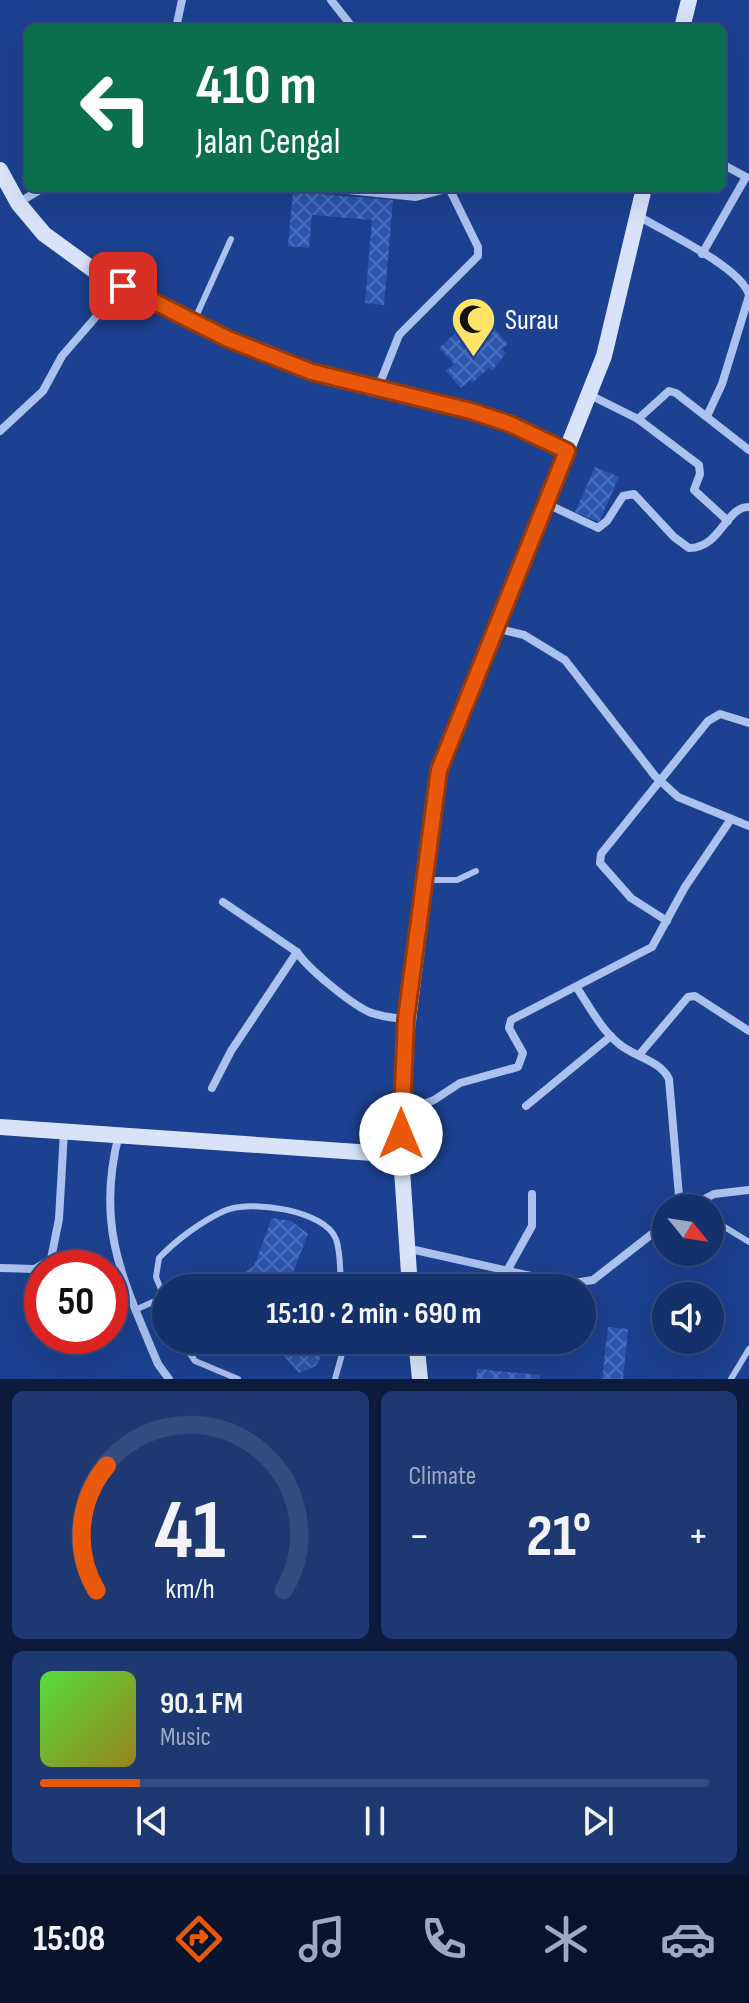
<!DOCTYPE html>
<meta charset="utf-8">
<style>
body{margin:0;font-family:"Sofia Sans Condensed",sans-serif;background:#1e3972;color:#f1f3f6;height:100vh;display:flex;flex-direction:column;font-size:30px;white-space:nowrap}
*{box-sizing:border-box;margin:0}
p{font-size:26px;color:#9da9c2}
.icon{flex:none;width:44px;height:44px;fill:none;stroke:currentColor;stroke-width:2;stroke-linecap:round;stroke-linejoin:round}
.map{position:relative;height:1379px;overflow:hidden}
.panel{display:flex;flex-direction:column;gap:12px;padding:12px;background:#0c1b3b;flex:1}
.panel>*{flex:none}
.hud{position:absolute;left:24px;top:24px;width:702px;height:168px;border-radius:12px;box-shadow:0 8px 32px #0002,0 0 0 2px #344c7f;background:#0b6e4f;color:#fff;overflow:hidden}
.needle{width:52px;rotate:120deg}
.fabs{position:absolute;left:652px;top:1194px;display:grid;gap:16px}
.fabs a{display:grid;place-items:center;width:72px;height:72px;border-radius:50%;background:#15316c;box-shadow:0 8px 32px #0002,0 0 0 2px #344c7f;font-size:40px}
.speed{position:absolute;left:24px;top:1250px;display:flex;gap:16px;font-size:40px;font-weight:700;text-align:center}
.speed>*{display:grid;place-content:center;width:104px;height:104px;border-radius:50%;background:#15316c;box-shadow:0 8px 32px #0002,0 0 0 2px #344c7f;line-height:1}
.speed .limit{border:12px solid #d22;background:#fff;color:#111}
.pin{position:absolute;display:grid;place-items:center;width:68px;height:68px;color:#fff;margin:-34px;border-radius:16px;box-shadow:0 4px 12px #0006}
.me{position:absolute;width:88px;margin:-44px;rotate:0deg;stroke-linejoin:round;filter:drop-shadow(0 0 6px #0008)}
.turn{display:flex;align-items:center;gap:28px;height:168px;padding:0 40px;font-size:36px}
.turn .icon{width:104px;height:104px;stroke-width:2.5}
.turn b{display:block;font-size:56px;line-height:68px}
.big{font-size:60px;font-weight:700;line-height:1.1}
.panel .widget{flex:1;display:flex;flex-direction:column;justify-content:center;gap:12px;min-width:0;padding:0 28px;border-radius:12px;background:#1e3972}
.panel .dial{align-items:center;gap:0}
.dial svg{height:208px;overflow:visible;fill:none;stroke:#344c7f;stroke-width:7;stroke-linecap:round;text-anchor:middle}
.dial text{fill:#f1f3f6;stroke:none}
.song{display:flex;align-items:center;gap:24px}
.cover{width:96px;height:96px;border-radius:12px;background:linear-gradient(135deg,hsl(110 70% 55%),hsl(50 70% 35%))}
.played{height:8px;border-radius:4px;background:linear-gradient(90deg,#ea580c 15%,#344c7f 15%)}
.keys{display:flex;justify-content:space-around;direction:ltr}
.heat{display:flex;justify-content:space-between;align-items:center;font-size:44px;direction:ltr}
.panel .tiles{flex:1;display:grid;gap:12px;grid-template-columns:1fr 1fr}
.widget:last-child{grid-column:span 2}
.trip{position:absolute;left:152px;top:1274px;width:444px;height:80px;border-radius:40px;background:#15316c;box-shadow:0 8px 32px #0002,0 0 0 2px #344c7f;font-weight:700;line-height:80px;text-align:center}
.tabs{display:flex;height:128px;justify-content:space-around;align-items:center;background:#08142b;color:#9da9c2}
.tabs .icon{width:56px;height:56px}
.tabs .on{color:#ea580c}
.tabs b{font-size:36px;color:#f1f3f6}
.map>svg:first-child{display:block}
.building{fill:url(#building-cross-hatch)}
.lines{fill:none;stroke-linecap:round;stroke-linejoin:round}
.lane{stroke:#abc1ee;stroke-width:6}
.street{stroke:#abc1ee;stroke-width:8}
.secondary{stroke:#d8e3fa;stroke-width:16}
.route-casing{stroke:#983908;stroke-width:20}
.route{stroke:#ea580c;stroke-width:14}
.labels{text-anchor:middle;stroke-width:8;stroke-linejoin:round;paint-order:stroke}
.poi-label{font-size:28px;fill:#fff;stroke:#1c4190;text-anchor:start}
</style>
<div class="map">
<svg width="749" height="1379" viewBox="0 0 749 1379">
<defs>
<pattern id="building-cross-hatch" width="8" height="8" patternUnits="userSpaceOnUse" patternTransform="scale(2)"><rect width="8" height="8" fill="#2b56ae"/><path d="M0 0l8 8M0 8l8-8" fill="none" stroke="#4b6fba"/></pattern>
</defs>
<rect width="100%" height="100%" fill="#1c4190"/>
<g class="building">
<polygon points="293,192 393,200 384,305 365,303 372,220 312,215 309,248 288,246"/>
<polygon points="486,319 508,344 502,349 506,353 492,371 489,368 472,383 470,380 461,388 446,371 454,364 439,348 464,325 471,333"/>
<polygon points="595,467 619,477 599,522 575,512"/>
<polygon points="272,1218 291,1221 308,1234 290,1280 291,1288 223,1288 254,1266"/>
<polygon points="608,1327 628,1329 623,1379 602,1379"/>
<polygon points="270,1340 319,1340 325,1348 316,1366 299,1373"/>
<polygon points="477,1369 540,1375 540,1379 476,1379"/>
</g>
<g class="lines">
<g class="lane">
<polyline points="194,321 231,239"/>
<polyline points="428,880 457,880 476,871"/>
<polyline points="710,1218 749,1242"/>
<path d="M166,1302l-10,-25 3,-19c17,-18 43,-37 65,-47 25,-12 101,-1 112,28 5,14 4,34 5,49"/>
<polyline points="135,1310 164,1297"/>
<polyline points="181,1340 195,1361 238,1379"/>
<polyline points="335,1379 346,1340"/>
<polyline points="731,1379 749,1349"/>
</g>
<g class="street">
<polyline points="331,0 353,28"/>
<polyline points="176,28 182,0"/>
<polyline points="338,189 416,197 450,188"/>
<polyline points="18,203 43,188"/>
<path d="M638,216c26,15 104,52 111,79"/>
<polyline points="702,254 746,177 722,164"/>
<polyline points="378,388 399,335 478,256 478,247 449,188"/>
<polyline points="590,395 638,419 699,465 700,474 694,490 728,521"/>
<polyline points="707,416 722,384 749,296"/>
<polyline points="638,419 669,391 676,393 749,450"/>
<polyline points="0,431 43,391 62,356 122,287"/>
<path d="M545,503l53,25 9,-7 16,-25 11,-2 40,43 15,11c32,0 37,-42 60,-41"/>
<polyline points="495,628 524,635 565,660 655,776 678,797 749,826"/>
<path d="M223,902l74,50c11,17 53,51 72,60 12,5 25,6 37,7"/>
<polyline points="667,921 631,898 600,863 601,854 708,721 720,714 749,723"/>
<path d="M577,988c12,18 24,41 41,55 15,14 41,16 51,36l11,129"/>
<polyline points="639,1055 688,997 695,996 749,1031"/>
<polyline points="212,1088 231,1051 297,952"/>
<polyline points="526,1106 611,1036"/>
<polyline points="401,1113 434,1100 460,1083 518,1067 523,1053 509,1028 511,1020 652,947 685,887 731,819"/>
<path d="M119,1134c-24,93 4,146 39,230l11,15"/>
<polyline points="687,1208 714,1194 749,1190"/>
<polyline points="406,1248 567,1284 593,1280 666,1223"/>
<polyline points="0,1268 35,1269 51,1259 59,1219 64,1132"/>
<polyline points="507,1271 532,1226 532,1194"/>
<polyline points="40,1319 42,1312"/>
</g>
<g class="secondary">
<polyline points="682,28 689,0"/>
<polyline points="0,170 18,203 44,234 99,274 142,297 228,339 312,372 471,411 510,424 567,451"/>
<polyline points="0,1127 401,1155"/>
<polyline points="410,1288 401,1155 402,1070 439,770 604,356 644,188"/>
<polyline points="416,1340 420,1379"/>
</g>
</g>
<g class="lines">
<defs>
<polyline id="route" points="123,286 228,339 312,372 471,411 510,424 567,451 439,770 406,1019 401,1134"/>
</defs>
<use href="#route" class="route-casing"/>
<use href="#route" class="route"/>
</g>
<defs>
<symbol id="mosque-pin" viewBox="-11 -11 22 30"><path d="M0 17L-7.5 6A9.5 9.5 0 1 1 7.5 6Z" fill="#ffe468" stroke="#1c4190"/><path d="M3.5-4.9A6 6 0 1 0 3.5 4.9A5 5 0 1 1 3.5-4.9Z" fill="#111"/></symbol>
</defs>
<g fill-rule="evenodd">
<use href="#mosque-pin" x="448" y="294" width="51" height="69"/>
</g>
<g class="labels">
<g class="poi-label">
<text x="505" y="329">Surau</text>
</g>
</g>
</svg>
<div class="fabs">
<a><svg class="needle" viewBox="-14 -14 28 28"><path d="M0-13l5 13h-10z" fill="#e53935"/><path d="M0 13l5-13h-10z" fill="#9da9c2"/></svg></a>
<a><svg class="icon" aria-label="sound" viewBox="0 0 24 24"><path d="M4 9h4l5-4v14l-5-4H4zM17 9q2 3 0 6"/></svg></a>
</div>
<div class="speed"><div class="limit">50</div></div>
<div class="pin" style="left:123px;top:286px;background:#d93025"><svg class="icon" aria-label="arrive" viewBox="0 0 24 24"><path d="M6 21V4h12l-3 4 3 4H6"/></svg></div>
<svg class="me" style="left:401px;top:1134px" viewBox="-20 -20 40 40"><circle r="19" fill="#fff"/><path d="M0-13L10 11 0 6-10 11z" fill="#ea580c"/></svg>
<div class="trip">15:10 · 2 min · 690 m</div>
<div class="hud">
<div class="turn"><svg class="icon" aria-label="left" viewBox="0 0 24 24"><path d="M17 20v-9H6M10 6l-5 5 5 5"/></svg><div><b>410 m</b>Jalan Cengal</div></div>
</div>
</div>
<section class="panel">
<div class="tiles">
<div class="widget dial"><svg viewBox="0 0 100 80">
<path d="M14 69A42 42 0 1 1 86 69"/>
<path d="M14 69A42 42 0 0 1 18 21" stroke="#ea580c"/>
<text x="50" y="56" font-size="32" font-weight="700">41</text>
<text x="50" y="72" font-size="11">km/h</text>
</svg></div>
<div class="widget"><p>Climate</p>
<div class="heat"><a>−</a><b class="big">21°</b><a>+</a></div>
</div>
<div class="widget">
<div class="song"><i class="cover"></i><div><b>90.1 FM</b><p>Music</p></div></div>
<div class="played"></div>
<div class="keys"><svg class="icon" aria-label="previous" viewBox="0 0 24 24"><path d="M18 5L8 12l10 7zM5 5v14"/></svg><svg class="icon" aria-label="pause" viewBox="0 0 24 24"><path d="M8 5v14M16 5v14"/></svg><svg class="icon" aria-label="next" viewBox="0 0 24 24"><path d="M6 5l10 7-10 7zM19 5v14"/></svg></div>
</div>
</div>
</section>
<nav class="tabs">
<b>15:08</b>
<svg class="icon on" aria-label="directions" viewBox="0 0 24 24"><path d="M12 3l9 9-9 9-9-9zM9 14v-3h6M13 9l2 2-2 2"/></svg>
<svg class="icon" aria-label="music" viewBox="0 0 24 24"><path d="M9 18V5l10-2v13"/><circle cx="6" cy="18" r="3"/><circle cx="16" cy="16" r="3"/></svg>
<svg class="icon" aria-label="phone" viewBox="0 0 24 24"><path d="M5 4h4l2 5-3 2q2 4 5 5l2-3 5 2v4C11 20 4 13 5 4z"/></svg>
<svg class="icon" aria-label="climate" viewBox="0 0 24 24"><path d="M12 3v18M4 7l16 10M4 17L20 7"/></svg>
<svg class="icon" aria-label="car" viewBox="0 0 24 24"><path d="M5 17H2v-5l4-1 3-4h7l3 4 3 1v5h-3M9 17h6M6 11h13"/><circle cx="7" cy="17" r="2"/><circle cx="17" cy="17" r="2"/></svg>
</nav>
